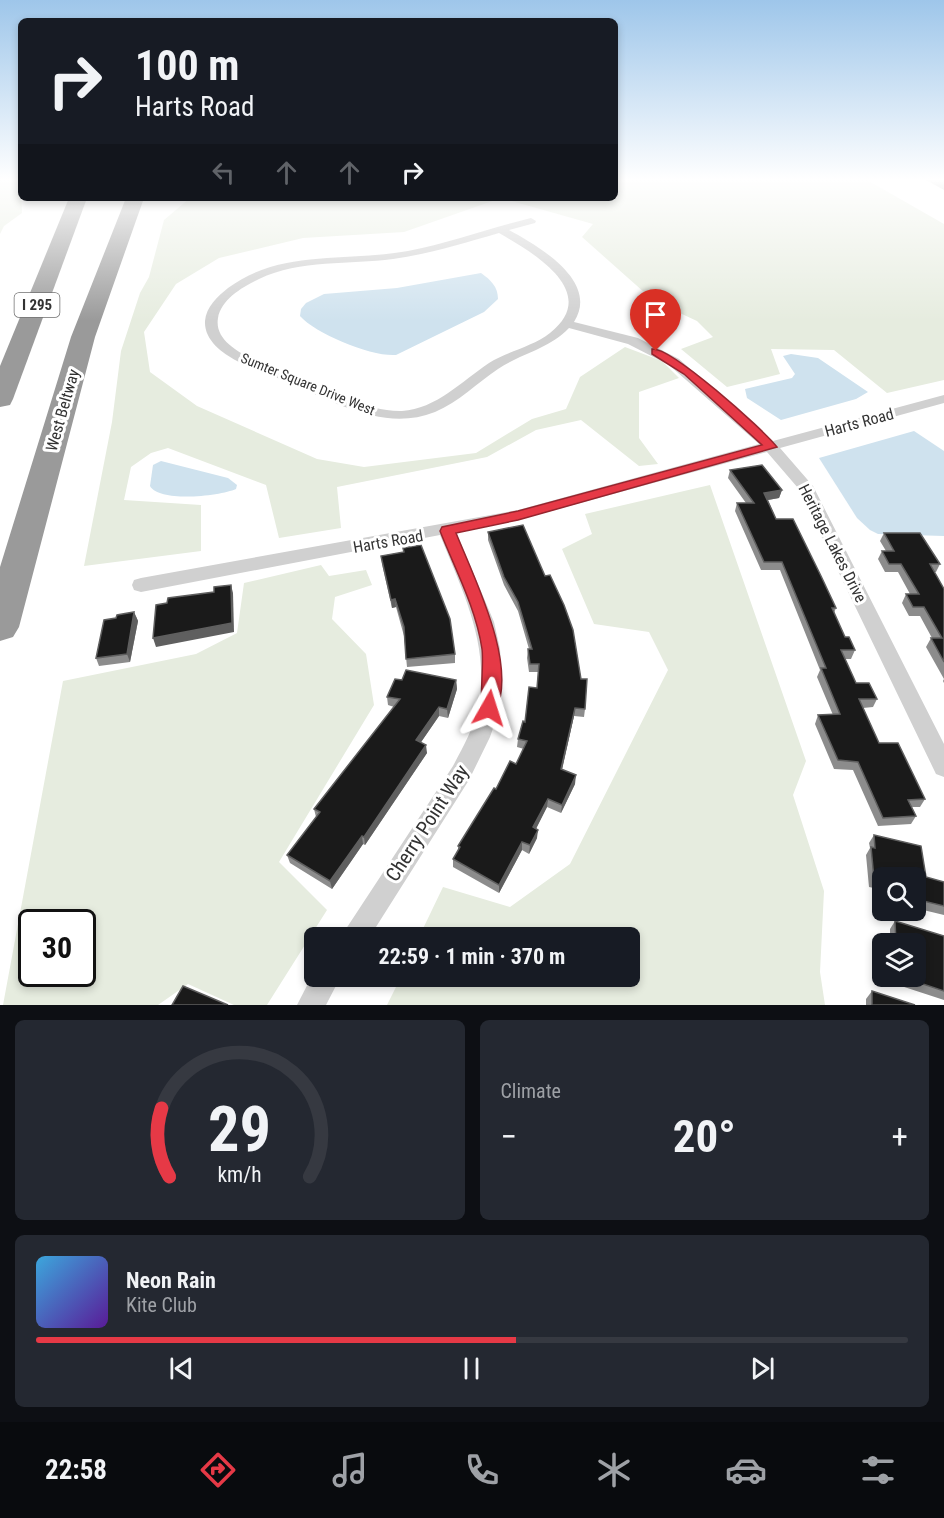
<!DOCTYPE html>
<meta charset="utf-8">
<style>
body{margin:0;font-family:"Roboto Condensed",sans-serif;background:#242831;color:#f1f3f6;height:100vh;display:flex;flex-direction:column;font-size:22px;white-space:nowrap}
*{box-sizing:border-box;margin:0}
p{font-size:20px;color:#9ea1a6}
.icon{flex:none;width:33px;height:33px;fill:none;stroke:currentColor;stroke-width:2;stroke-linecap:round;stroke-linejoin:round}
.map{position:relative;height:1005px;overflow:hidden}
.drawer{display:flex;flex-direction:column;gap:15px;padding:15px;background:#0d0f14;flex:1}
.drawer>*{flex:none}
.banner{position:absolute;left:18px;top:18px;width:600px;height:183px;border-radius:9px;box-shadow:0 3px 9px #0003;background:#171b24;color:#f1f3f6;overflow:hidden}
.fabs{position:absolute;left:872px;top:867px;display:grid;gap:12px}
.fabs a{display:grid;place-items:center;width:54px;height:54px;border-radius:9px;background:#171b24;box-shadow:0 3px 9px #0003;font-size:30px}
.speed{position:absolute;left:18px;top:909px;display:flex;gap:12px;font-size:30px;font-weight:700;text-align:center}
.speed>*{display:grid;place-content:center;width:78px;height:78px;border-radius:50%;background:#171b24;box-shadow:0 3px 9px #0003;line-height:1}
.speed .limit{border:3px solid #111;border-radius:9px;background:#fff;color:#111}
.pin{position:absolute;display:grid;place-items:center;width:51px;height:51px;color:#fff;margin:-62px -26px;border-radius:50% 50% 50% 0;rotate:-45deg;box-shadow:0 0 6px #0007}
.pin .icon{rotate:45deg}
.me{position:absolute;width:66px;margin:-33px;rotate:6deg;stroke-linejoin:round;filter:drop-shadow(0 0 4px #0008)}
.turn{display:flex;align-items:center;gap:21px;height:126px;padding:0 18px;font-size:27px}
.turn .icon{width:78px;height:78px;stroke-width:2.5}
.turn b{display:block;font-size:42px;line-height:51px}
.lanes{display:flex;align-items:center;height:57px;padding:0 18px;background:#0003;justify-content:center;gap:30px;direction:ltr}
.lanes .off{opacity:.35}
.big{font-size:45px;font-weight:700;line-height:1.1}
.drawer .tile{flex:1;display:flex;flex-direction:column;justify-content:center;gap:9px;min-width:0;padding:0 21px;border-radius:9px;background:#242831}
.drawer .dial{align-items:center;gap:0}
.dial svg{height:156px;overflow:visible;fill:none;stroke:#363941;stroke-width:7;stroke-linecap:round;text-anchor:middle}
.dial text{fill:#f1f3f6;stroke:none}
.song{display:flex;align-items:center;gap:18px}
.cover{width:72px;height:72px;border-radius:9px;background:linear-gradient(135deg,hsl(200 70% 55%),hsl(270 70% 35%))}
.played{height:6px;border-radius:3px;background:linear-gradient(90deg,#e63946 55%,#363941 55%)}
.keys{display:flex;justify-content:space-around;direction:ltr}
.heat{display:flex;justify-content:space-between;align-items:center;font-size:33px;direction:ltr}
.drawer .tiles{flex:1;display:grid;gap:15px;grid-template-columns:1fr 1fr}
.tile:last-child{grid-column:span 2}
.trip{position:absolute;left:304px;top:927px;width:336px;height:60px;border-radius:9px;background:#171b24;box-shadow:0 3px 9px #0003;font-weight:700;line-height:60px;text-align:center}
.menu{display:flex;height:96px;justify-content:space-around;align-items:center;background:#090b0e;color:#9ea1a6}
.menu .icon{width:42px;height:42px}
.menu .active{color:#e63946}
.menu b{font-size:27px;color:#f1f3f6}
.map>svg:first-child{display:block}
.green{fill:#e6ecdf;fill-rule:evenodd}
.water{fill:#cfe2ee}
.lines{fill:none;stroke-linecap:round;stroke-linejoin:round}
.minor{fill:#d0d0d0;fill-rule:evenodd}
.motorway{fill:#9a9a9a;fill-rule:evenodd}
.wall{fill:#8c8c8c}
.shaded-wall{fill:#5f5f5f}
.building{fill:#1a1a1a;stroke:#5f5f5f;stroke-width:1.5}
.route{fill:#e63946;stroke:#96252e;stroke-width:1.5}
.labels{text-anchor:middle;stroke-width:6;stroke-linejoin:round;paint-order:stroke}
.far-street-label{font-size:14px;fill:#333;stroke:#fff}
.shield{fill:#fff;stroke:#707070;stroke-width:1.5}
.shield-label{font-size:15px;font-weight:bold;fill:#333}
.street-label{font-size:16px;fill:#333;stroke:#fff}
.near-street-label{font-size:20px;fill:#333;stroke:#fff}
</style>
<div class="map">
<svg width="944" height="1005" viewBox="0 0 944 1005">
<rect width="100%" height="100%" fill="#fff"/>
<g class="green">
<polygon points="0,180 15,180 21,189 22,213 4,226 0,234"/>
<polygon points="615,180 867,180 944,224 944,380 887,393 834,350 771,349 780,374 727,387 681,349 713,337 697,321 654,301 582,237 593,224 501,198 404,232 303,238 219,258 176,284 144,332 150,372 197,406 317,459 364,467 476,453 532,419 566,409 580,377 625,347 662,361 679,378 639,392 639,438 658,464 639,466 581,420 536,430 487,457 337,487 341,528 279,538 266,485 168,448 151,453 131,467 124,500 201,505 201,551 84,566 112,422 121,351 140,293 149,277 164,220 190,198 615,198"/>
<polygon points="710,485 806,761 793,795 824,891 820,972 825,1005 387,1005 401,977 630,976 630,938 419,937 443,887 510,907 570,864 668,670 649,632 594,624 562,549 592,534 585,514"/>
<path d="M321,565l8,11 37,-6 6,15 -37,12 -3,22 34,35 8,51 -95,157 48,48 -60,95h-33l-46,-21 -30,21h-155l60,-324 133,-27 41,-21 7,-50zM32,922h50v52h-50z"/>
</g>
<g class="water">
<path d="M481,273c10,7 17,14 17,26l-14,13 -88,43c-24,2 -80,-21 -96,-39l1,-7 5,-6 18,-9 73,-6z"/>
<polygon points="791,354 818,358 868,392 856,399 781,420 747,398 745,389 792,378 795,374 783,356"/>
<polygon points="914,431 944,451 944,536 878,534 870,530 857,518 819,458"/>
<path d="M161,461l67,17 9,7 -1,4c-16,7 -76,14 -86,-3l3,-21z"/>
</g>
<g class="lines">
<g class="minor">
<path d="M531,218l5,3 -1,2 -26,7c29,16 91,51 65,92l64,16 41,21 94,82 171,-46v8l-164,45 33,38 131,258v33l-8,-3 -138,-286 -31,-36 -249,68 -62,12 38,90 6,27 2,31 -2,28 -10,29 -21,43 -100,158h-29l113,-172c10,-19 21,-38 25,-59 13,-61 -16,-117 -38,-172l-299,57 -7,-2 -2,-5 2,-5 7,-2 377,-68 241,-66 -90,-79 -41,-21 -59,-16c-20,21 -47,25 -71,41 -21,14 -39,33 -63,43 -50,20 -98,-9 -143,-28 -18,-8 -37,-14 -55,-23 -15,-8 -33,-21 -32,-40 1,-14 13,-25 23,-33 52,-39 119,-26 180,-37 42,-8 82,-23 123,-33zM499,233c33,19 103,59 51,100 -18,14 -42,18 -61,30 -27,18 -53,46 -87,48 -35,1 -70,-21 -102,-34 -24,-10 -88,-25 -82,-59 3,-19 26,-32 41,-39 41,-20 91,-14 134,-20 36,-5 71,-16 106,-26z"/>
<polygon points="315,970 315,976 341,976 326,1005 297,1005"/>
</g>
<g class="motorway">
<polygon points="69,198 87,198 13,399 10,405 0,407 0,366"/>
<polygon points="126,198 144,198 95,337 19,627 13,637 0,641 0,567 71,337"/>
</g>
</g>
<g class="wall">
<polygon points="926,180 944,180 944,190"/>
<polygon points="730,470 782,490 779,498 768,500 776,519 836,608 834,613 845,637 855,650 851,659 845,659 856,683 877,699 873,707 863,708 879,743 925,799 920,807 912,807 916,816 911,824 878,826 853,770 834,769 815,724 818,715 833,715 817,677 820,670 780,570 761,570 735,511 737,503 746,503 728,478"/>
<polygon points="488,532 585,709 584,717 574,716 562,770 575,784 561,813 547,807 536,828 537,838 529,854 522,850 499,893 453,867 453,859 458,851 458,846 496,789 516,764 524,749 517,747 518,739 537,688 538,672 529,672 527,658 528,649 529,649 518,611 504,585 488,540"/>
<polygon points="884,533 940,564 936,572 934,572 944,589 944,683 943,681 944,679 926,647 931,638 932,638 920,616 909,616 902,603 906,594 910,594 898,572 885,572 878,559 882,551 886,551 880,541"/>
<polygon points="403,548 455,654 455,663 407,667 404,636 396,607 392,608 382,564 381,556 403,552"/>
<polygon points="134,612 138,621 130,662 99,666 96,658 116,618"/>
<polygon points="402,680 456,680 457,689 448,718 439,716 421,742 427,753 365,845 363,844 332,889 290,863 287,855 316,817 314,809 394,707 388,705 387,697"/>
<polygon points="874,835 926,877 944,882 944,915 915,908 915,878 882,878 882,900 875,898 874,888 869,887 866,855 870,848 869,843"/>
<polygon points="895,921 944,936 944,1000 892,983 892,976 915,976 915,944 890,944 890,929"/>
<polygon points="872,991 915,1005 866,1005 866,999"/>
</g>
<g class="shaded-wall">
<polygon points="782,490 779,498 762,501 764,493"/>
<polygon points="231,585 233,593 234,632 156,647 153,638"/>
<polygon points="395,599 396,607 392,608 391,600"/>
<polygon points="134,612 138,621 130,662 127,654"/>
<polygon points="456,680 457,689 448,718 447,709"/>
<polygon points="439,707 439,716 417,748 416,740"/>
<polygon points="575,708 574,716 560,778 561,769"/>
<polygon points="426,745 427,753 365,845 364,837"/>
<polygon points="576,775 575,784 561,813 562,805"/>
<polygon points="548,799 547,807 533,835 533,827"/>
<polygon points="538,830 537,838 529,854 530,845"/>
<polygon points="362,836 363,844 332,889 330,881"/>
<polygon points="522,842 522,850 499,893 499,885"/>
</g>
<g class="building">
<polygon points="762,465 782,490 764,493 776,519 793,519 821,576 836,608 832,608 845,637 849,637 855,650 841,650 856,683 869,683 877,699 859,699 879,743 898,743 925,799 908,800 916,816 883,818 858,762 838,760 818,715 840,714 821,668 826,668 782,562 764,562 737,503 754,503 730,470"/>
<polygon points="523,525 545,576 550,575 564,605 573,630 581,679 587,679 585,709 575,708 561,769 576,775 562,805 548,799 533,827 538,830 530,845 522,842 499,885 453,859 460,847 458,846 494,788 496,789 510,761 516,764 527,741 518,739 523,721 525,722 529,687 537,688 539,664 530,664 528,649 532,649 518,602 504,577 488,532"/>
<polygon points="884,533 920,533 940,564 930,564 944,589 944,662 931,638 942,638 924,607 913,607 906,594 919,594 901,564 889,564 882,551 894,551"/>
<polygon points="421,545 450,619 455,654 406,659 404,627 395,599 391,600 381,556 404,552 403,548"/>
<polygon points="231,585 232,623 153,638 156,605 167,603 168,598 214,592 214,587"/>
<polygon points="134,612 127,654 96,658 104,620 116,618 117,615"/>
<polygon points="406,670 456,680 447,709 439,707 416,740 426,745 364,837 362,836 330,881 287,855 320,812 314,809 400,699 387,697 395,679 402,680"/>
<polygon points="874,835 921,846 926,877 944,882 944,906 915,899 915,878 882,878 882,891 880,890 879,880 874,879 871,847 875,848"/>
<polygon points="895,921 944,936 944,991 899,976 915,976 915,944 896,944"/>
<polygon points="183,986 228,1005 172,1005"/>
<polygon points="872,991 915,1005 872,1005"/>
</g>
<linearGradient id="sky" x2="0" y2="1"><stop stop-color="#9ec6ea"/><stop offset="0.56" stop-color="#fff"/><stop offset="1" stop-color="#fff" stop-opacity="0"/></linearGradient>
<rect width="944" height="321" fill="url(#sky)"/>
<path class="route" d="M652,349c18,-3 111,80 125,98l-259,73 -62,13c18,45 63,133 39,180l-6,2 -6,-2c-4,-7 1,-49 -1,-64 -6,-41 -27,-80 -42,-118l2,-4 76,-16 244,-66 -78,-71 -32,-20z"/>
<g class="labels">
<g class="far-street-label">
<text transform="translate(308 384) rotate(22)" y="5">Sumter Square Drive West</text>
</g>
<rect class="shield" x="14.5" y="293" width="45" height="24" rx="4.5"/>
<g class="shield-label">
<text x="37" y="310">I 295</text>
</g>
<g class="street-label">
<text transform="translate(62 410) rotate(-74)" y="6">West Beltway</text>
<text transform="translate(859 422) rotate(-15)" y="6">Harts Road</text>
<text transform="translate(388 541) rotate(-10)" y="6">Harts Road</text>
<text transform="translate(833 543) rotate(63)" y="6">Heritage Lakes Drive</text>
</g>
<g class="near-street-label">
<text transform="translate(427 823) rotate(-57)" y="7">Cherry Point Way</text>
</g>
</g>
</svg>
<div class="fabs">
<a><svg class="icon" aria-label="search" viewBox="0 0 24 24"><circle cx="10" cy="10" r="6"/><path d="M15 15l6 6"/></svg></a>
<a><svg class="icon" aria-label="layers" viewBox="0 0 24 24"><path d="M12 4l9 5-9 5-9-5zM3 14l9 5 9-5"/></svg></a>
</div>
<div class="speed"><div class="limit">30</div></div>
<div class="pin" style="left:656px;top:351px;background:#d93025"><svg class="icon" aria-label="arrive" viewBox="0 0 24 24"><path d="M6 21V4h12l-3 4 3 4H6"/></svg></div>
<svg class="me" style="left:489px;top:708px" viewBox="-20 -20 40 40"><path d="M0-17L14 15 0 8-14 15z" fill="#e63946" stroke="#fff" stroke-width="4"/></svg>
<div class="trip">22:59 · 1 min · 370 m</div>
<div class="banner">
<div class="turn"><svg class="icon" aria-label="right" viewBox="0 0 24 24"><path d="M7 20v-9h11M14 6l5 5-5 5"/></svg><div><b>100 m</b>Harts Road</div></div>
<div class="lanes"><svg class="icon off" aria-label="left" viewBox="0 0 24 24"><path d="M17 20v-9H6M10 6l-5 5 5 5"/></svg><svg class="icon off" aria-label="ahead" viewBox="0 0 24 24"><path d="M12 20V5M6 11l6-6 6 6"/></svg><svg class="icon off" aria-label="ahead" viewBox="0 0 24 24"><path d="M12 20V5M6 11l6-6 6 6"/></svg><svg class="icon" aria-label="right" viewBox="0 0 24 24"><path d="M7 20v-9h11M14 6l5 5-5 5"/></svg></div>
</div>
</div>
<section class="drawer">
<div class="tiles">
<div class="tile dial"><svg viewBox="0 0 100 80">
<path d="M14 69A42 42 0 1 1 86 69"/>
<path d="M14 69A42 42 0 0 1 10 34" stroke="#e63946"/>
<text x="50" y="56" font-size="32" font-weight="700">29</text>
<text x="50" y="72" font-size="11">km/h</text>
</svg></div>
<div class="tile"><p>Climate</p>
<div class="heat"><a>−</a><b class="big">20°</b><a>+</a></div>
</div>
<div class="tile">
<div class="song"><i class="cover"></i><div><b>Neon Rain</b><p>Kite Club</p></div></div>
<div class="played"></div>
<div class="keys"><svg class="icon" aria-label="previous" viewBox="0 0 24 24"><path d="M18 5L8 12l10 7zM5 5v14"/></svg><svg class="icon" aria-label="pause" viewBox="0 0 24 24"><path d="M8 5v14M16 5v14"/></svg><svg class="icon" aria-label="next" viewBox="0 0 24 24"><path d="M6 5l10 7-10 7zM19 5v14"/></svg></div>
</div>
</div>
</section>
<nav class="menu">
<b>22:58</b>
<svg class="icon active" aria-label="directions" viewBox="0 0 24 24"><path d="M12 3l9 9-9 9-9-9zM9 14v-3h6M13 9l2 2-2 2"/></svg>
<svg class="icon" aria-label="music" viewBox="0 0 24 24"><path d="M9 18V5l10-2v13"/><circle cx="6" cy="18" r="3"/><circle cx="16" cy="16" r="3"/></svg>
<svg class="icon" aria-label="phone" viewBox="0 0 24 24"><path d="M5 4h4l2 5-3 2q2 4 5 5l2-3 5 2v4C11 20 4 13 5 4z"/></svg>
<svg class="icon" aria-label="climate" viewBox="0 0 24 24"><path d="M12 3v18M4 7l16 10M4 17L20 7"/></svg>
<svg class="icon" aria-label="car" viewBox="0 0 24 24"><path d="M5 17H2v-5l4-1 3-4h7l3 4 3 1v5h-3M9 17h6M6 11h13"/><circle cx="7" cy="17" r="2"/><circle cx="17" cy="17" r="2"/></svg>
<svg class="icon" aria-label="filters" viewBox="0 0 24 24"><path d="M4 7h16M4 17h16"/><circle cx="9" cy="7" r="2"/><circle cx="15" cy="17" r="2"/></svg>
</nav>
